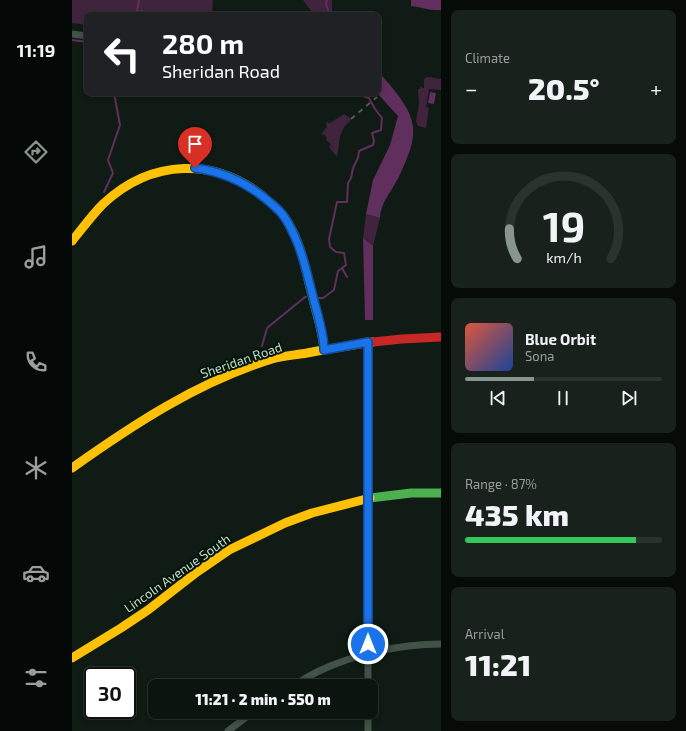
<!DOCTYPE html>
<meta charset="utf-8">
<style>
body{margin:0;font-family:"Exo 2",sans-serif;background:#19211d;color:#f1f3f6;height:100vh;display:flex;flex-direction:column;font-size:15px;white-space:nowrap}
*{box-sizing:border-box;margin:0}
p{font-size:13px;color:#9a9e9e}
.icon{flex:none;width:22px;height:22px;fill:none;stroke:currentColor;stroke-width:2;stroke-linecap:round;stroke-linejoin:round}
.map{position:relative;flex:1;overflow:hidden}
.drawer{display:flex;flex-direction:column;gap:10px;padding:10px;background:#060b08;width:245px}
.drawer>*{flex:none}
.hud{position:absolute;left:12px;top:12px;width:297px;height:84px;border-radius:8px;box-shadow:0 2px 6px #0003,0 0 0 1px #2b332f;background:#202124;color:#fff;overflow:hidden}
.speed{position:absolute;left:12px;top:667px;display:flex;gap:8px;font-size:20px;font-weight:700;text-align:center}
.speed>*{display:grid;place-content:center;width:52px;height:52px;border-radius:50%;background:#0b140f;box-shadow:0 2px 6px #0003,0 0 0 1px #2b332f;line-height:1}
.speed .limit{border:2px solid #111;border-radius:6px;background:#fff;color:#111}
.pin{position:absolute;display:grid;place-items:center;width:34px;height:34px;color:#fff;margin:-41px -17px;border-radius:50% 50% 50% 0;rotate:-45deg;box-shadow:0 0 4px #0007}
.pin .icon{rotate:45deg}
.me{position:absolute;width:44px;margin:-22px;rotate:0deg;stroke-linejoin:round;filter:drop-shadow(0 0 3px #0008)}
.turn{display:flex;align-items:center;gap:14px;height:84px;padding:0 12px;font-size:18px}
.turn .icon{width:52px;height:52px;stroke-width:2.5}
.turn b{display:block;font-size:28px;line-height:34px}
.big{font-size:30px;font-weight:800;line-height:1.1}
.drawer .tile{flex:1;display:flex;flex-direction:column;justify-content:center;gap:6px;min-width:0;padding:0 14px;border-radius:8px;background:#19211d}
.drawer .dial{align-items:center;gap:0}
.dial svg{height:104px;overflow:visible;fill:none;stroke:#2b332f;stroke-width:7;stroke-linecap:round;text-anchor:middle}
.dial text{fill:#f1f3f6;stroke:none}
.song{display:flex;align-items:center;gap:12px}
.cover{width:48px;height:48px;border-radius:6px;background:linear-gradient(135deg,hsl(10 70% 55%),hsl(220 70% 35%))}
.played{height:4px;border-radius:2px;background:linear-gradient(90deg,#87958c 35%,#2b332f 35%)}
.keys{display:flex;justify-content:space-around;direction:ltr}
.heat{display:flex;justify-content:space-between;align-items:center;font-size:22px;direction:ltr}
.charge{height:6px;border-radius:3px;background:linear-gradient(90deg,#34c759 87%,#2b332f 0)}
.trip{position:absolute;left:76px;top:679px;width:230px;height:40px;border-radius:8px;background:#0b140f;box-shadow:0 2px 6px #0003,0 0 0 1px #2b332f;font-weight:800;line-height:40px;text-align:center}
main{display:flex;flex:1;min-height:0}
.tabs{display:flex;flex-direction:column;width:72px;justify-content:space-around;align-items:center;background:#040806;color:#9a9e9e}
.tabs .icon{width:28px;height:28px}
.tabs .active{color:#87958c}
.tabs b{font-size:18px;color:#f1f3f6}
.map>svg:first-child{display:block}
.green{fill:#40243e}
.forest{fill:#602f5d}
.water{fill:#622e5e}
.lines{fill:none;stroke-linecap:round;stroke-linejoin:round}
.stream{stroke:#622e5e;stroke-width:2}
.street{stroke:#415247;stroke-width:7}
.fast{stroke:#4caf50;stroke-width:9}
.slow{stroke:#ffc107;stroke-width:9}
.jam{stroke:#c62828;stroke-width:9}
.rail{stroke:#4f5c54;stroke-width:2;stroke-dasharray:5 5;stroke-linecap:butt}
.route-casing{stroke:#114b97;stroke-width:10}
.route{stroke:#1a73e8;stroke-width:7}
.labels{text-anchor:middle;stroke-width:4;stroke-linejoin:round;paint-order:stroke}
.street-label{font-size:13px;fill:#c8d6cc;stroke:#02170a}
</style>
<main>
<nav class="tabs">
<b>11:19</b>
<svg class="icon active" aria-label="directions" viewBox="0 0 24 24"><path d="M12 3l9 9-9 9-9-9zM9 14v-3h6M13 9l2 2-2 2"/></svg>
<svg class="icon" aria-label="music" viewBox="0 0 24 24"><path d="M9 18V5l10-2v13"/><circle cx="6" cy="18" r="3"/><circle cx="16" cy="16" r="3"/></svg>
<svg class="icon" aria-label="phone" viewBox="0 0 24 24"><path d="M5 4h4l2 5-3 2q2 4 5 5l2-3 5 2v4C11 20 4 13 5 4z"/></svg>
<svg class="icon" aria-label="climate" viewBox="0 0 24 24"><path d="M12 3v18M4 7l16 10M4 17L20 7"/></svg>
<svg class="icon" aria-label="car" viewBox="0 0 24 24"><path d="M5 17H2v-5l4-1 3-4h7l3 4 3 1v5h-3M9 17h6M6 11h13"/><circle cx="7" cy="17" r="2"/><circle cx="17" cy="17" r="2"/></svg>
<svg class="icon" aria-label="filters" viewBox="0 0 24 24"><path d="M4 7h16M4 17h16"/><circle cx="9" cy="7" r="2"/><circle cx="15" cy="17" r="2"/></svg>
</nav>
<div class="map">
<svg width="369" height="731" viewBox="0 0 369 731">
<rect width="100%" height="100%" fill="#0f1b14"/>
<g class="green">
<path d="M0,0h141l-1,13c-21,1 -42,2 -64,2 -6,0 -20,-2 -25,0h-36v10l-15,-2z"/>
<polygon points="231,0 260,0 260,15 242,15"/>
<polygon points="355,77 369,79 369,90 357,89 354,107 357,108 354,128 346,126 344,121 347,104 346,89 348,89 348,87 352,88 352,79"/>
<polygon points="272,114 278,118 279,120 272,127 268,136 265,157 257,147 259,144 254,140 255,138 253,135 249,134 255,127 254,122 258,123"/>
<polygon points="294,214 308,218 301,246 291,238"/>
</g>
<g class="forest">
<path d="M306,72c6,5 11,12 16,18 21,26 25,42 11,73 -3,6 -5,13 -9,19 -6,11 -16,23 -16,36l-14,-4 7,-34 17,-35 8,-29 -21,-23h1z"/>
<polygon points="291,238 301,246 301,320 293,320"/>
</g>
<g class="water">
<path d="M339,0h30v10c-10,1 -20,-3 -30,-4z"/>
<polygon points="358,92 364,93 362,104 356,103"/>
</g>
<g class="lines">
<g class="stream">
<polyline points="255,0 254,4 257,13 255,15"/>
<polyline points="65,11 67,0"/>
<polyline points="0,40 15,42"/>
<polyline points="32,192 41,173 36,160 48,125 42,93"/>
<polyline points="270,268 275,277"/>
<polyline points="247,298 251,298 262,290 266,271 274,265 272,253 264,252 258,247 257,239 265,202 275,202 276,183 279,178 281,168 286,158 287,151 301,145 302,141 300,133 309,130 310,118 303,109 297,98 293,97 293,93"/>
<polyline points="190,346 195,328 233,297 234,297"/>
</g>
<g class="street">
<polyline points="69,15 70,14"/>
<polyline points="0,34 15,36"/>
<path d="M220,686c9,-5 17,-10 27,-15 36,-17 82,-27 122,-27"/>
<polyline points="296,686 296,343"/>
<polyline points="296,712 296,731"/>
<polyline points="156,731 181,712"/>
</g>
<g class="fast">
<path d="M194,199c8,6 16,13 21,22 15,23 19,52 26,78 4,17 10,34 11,51"/>
<polyline points="298,498 339,493 369,493"/>
</g>
<g class="slow">
<path d="M0,241c10,-12 20,-26 31,-37 48,-45 113,-48 163,-5"/>
<path d="M0,468c62,-44 126,-86 200,-109 11,-3 24,-4 35,-6 22,-4 44,-8 66,-11"/>
<polyline points="0,658 49,628 76,610 125,572 157,550 213,523 240,513 298,498"/>
</g>
<polyline class="jam" points="301,342 330,339 369,337"/>
<polyline class="rail" points="279,119 305,97"/>
</g>
<g class="lines">
<defs>
<path id="route" d="M123,168c31,4 55,16 78,37 3,3 7,6 9,9 5,6 9,14 12,21 9,18 13,39 18,58 4,17 12,39 12,57l44,-8v302"/>
</defs>
<use href="#route" class="route-casing"/>
<use href="#route" class="route"/>
</g>
<g class="labels">
<g class="street-label">
<text transform="translate(169 360) rotate(-19)" y="5">Sheridan Road</text>
<text transform="translate(105 573) rotate(-35)" y="5">Lincoln Avenue South</text>
</g>
</g>
</svg>
<div class="speed"><div class="limit">30</div></div>
<div class="pin" style="left:123px;top:168px;background:#d93025"><svg class="icon" aria-label="arrive" viewBox="0 0 24 24"><path d="M6 21V4h12l-3 4 3 4H6"/></svg></div>
<svg class="me" style="left:296px;top:644px" viewBox="-20 -20 40 40"><circle r="17" fill="#1a73e8" stroke="#fff" stroke-width="3"/><path d="M0-11L8 9 0 5-8 9z" fill="#fff"/></svg>
<div class="trip">11:21 · 2 min · 550 m</div>
<div class="hud">
<div class="turn"><svg class="icon" aria-label="left" viewBox="0 0 24 24"><path d="M17 20v-9H6M10 6l-5 5 5 5"/></svg><div><b>280 m</b>Sheridan Road</div></div>
</div>
</div>
<section class="drawer">
<div class="tile"><p>Climate</p>
<div class="heat"><a>−</a><b class="big">20.5°</b><a>+</a></div>
</div>
<div class="tile dial"><svg viewBox="0 0 100 80">
<path d="M14 69A42 42 0 1 1 86 69"/>
<path d="M14 69A42 42 0 0 1 8 46" stroke="#87958c"/>
<text x="50" y="56" font-size="32" font-weight="700">19</text>
<text x="50" y="72" font-size="11">km/h</text>
</svg></div>
<div class="tile">
<div class="song"><i class="cover"></i><div><b>Blue Orbit</b><p>Sona</p></div></div>
<div class="played"></div>
<div class="keys"><svg class="icon" aria-label="previous" viewBox="0 0 24 24"><path d="M18 5L8 12l10 7zM5 5v14"/></svg><svg class="icon" aria-label="pause" viewBox="0 0 24 24"><path d="M8 5v14M16 5v14"/></svg><svg class="icon" aria-label="next" viewBox="0 0 24 24"><path d="M6 5l10 7-10 7zM19 5v14"/></svg></div>
</div>
<div class="tile"><p>Range · 87%</p><b class="big">435 km</b><div class="charge"></div></div>
<div class="tile"><p>Arrival</p><b class="big">11:21</b></div>
</section>
</main>
